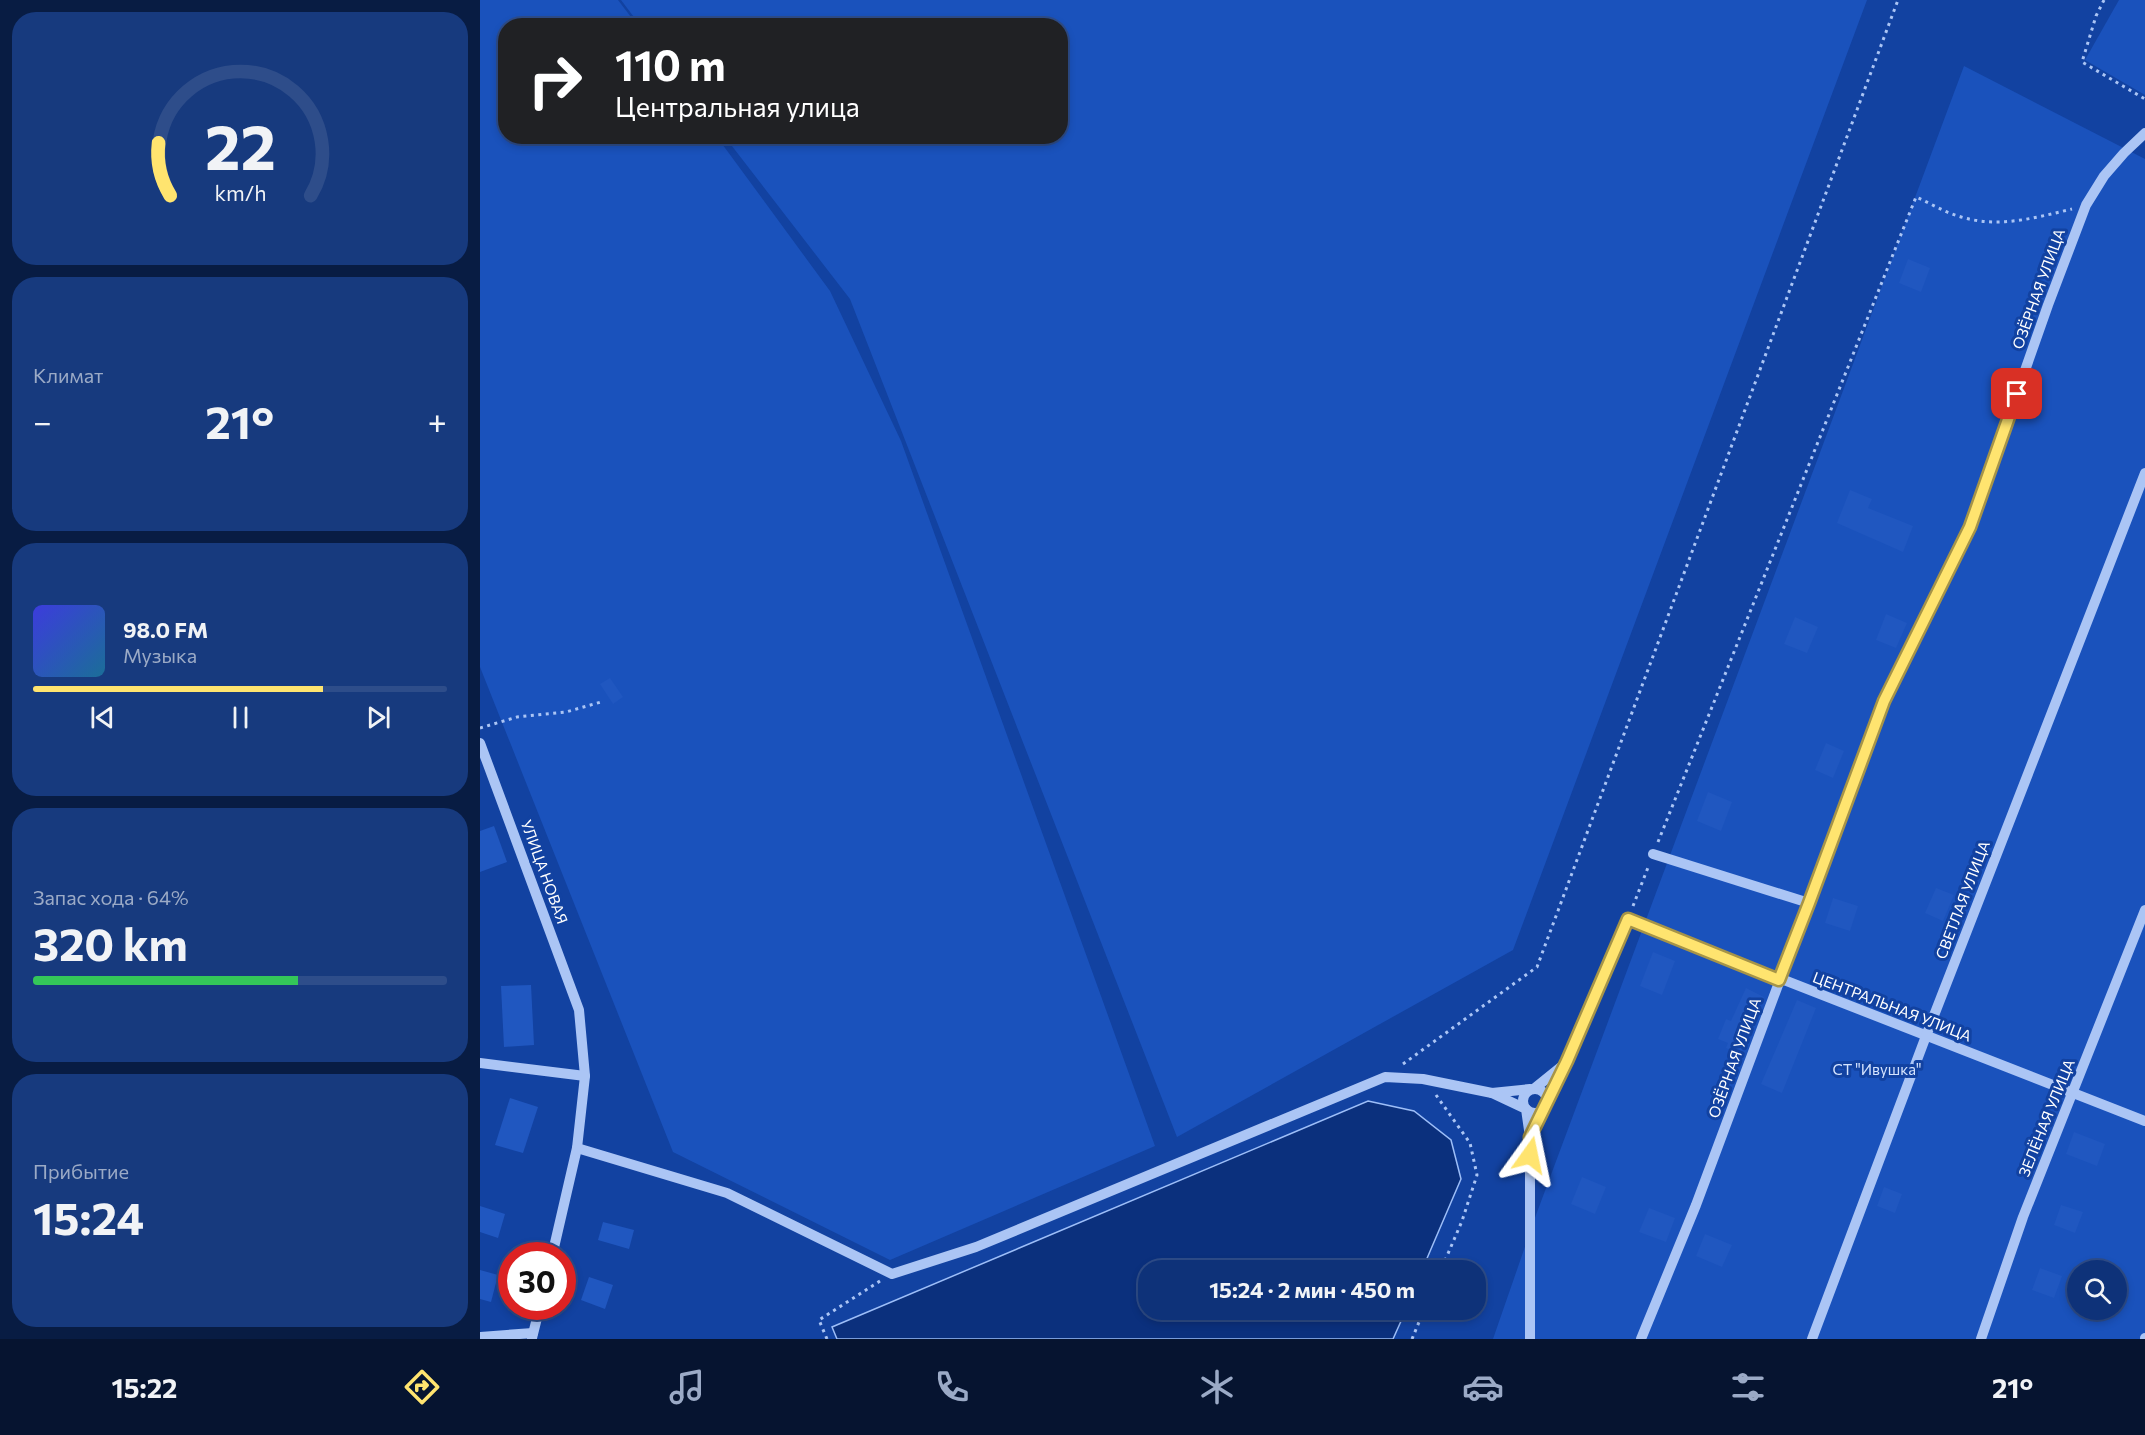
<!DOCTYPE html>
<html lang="ru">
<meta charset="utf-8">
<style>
body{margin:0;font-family:Commissioner,sans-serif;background:#173a7e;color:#f1f3f6;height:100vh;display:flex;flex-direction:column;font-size:22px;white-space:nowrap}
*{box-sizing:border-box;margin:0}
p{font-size:20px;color:#9baac6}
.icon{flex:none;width:33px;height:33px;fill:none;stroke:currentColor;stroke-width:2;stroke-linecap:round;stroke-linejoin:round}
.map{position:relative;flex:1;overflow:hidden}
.drawer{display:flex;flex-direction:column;gap:12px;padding:12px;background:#081c43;width:480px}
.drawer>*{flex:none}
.banner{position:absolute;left:18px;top:18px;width:570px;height:126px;border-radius:24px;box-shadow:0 3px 9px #0003,0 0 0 2px #2e4d8a;background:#202124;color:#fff;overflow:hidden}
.tools{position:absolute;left:1587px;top:1260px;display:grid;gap:12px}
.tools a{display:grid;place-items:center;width:60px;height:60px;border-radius:50%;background:#0e3279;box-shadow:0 3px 9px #0003,0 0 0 2px #2e4d8a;font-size:30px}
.speed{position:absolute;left:18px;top:1242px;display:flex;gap:12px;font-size:30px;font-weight:700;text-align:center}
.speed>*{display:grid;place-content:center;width:78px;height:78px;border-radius:50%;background:#0e3279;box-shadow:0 3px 9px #0003,0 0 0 2px #2e4d8a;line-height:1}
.speed .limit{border:9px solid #d22;background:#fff;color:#111}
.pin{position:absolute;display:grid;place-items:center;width:51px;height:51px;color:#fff;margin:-26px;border-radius:12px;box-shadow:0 3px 9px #0006}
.me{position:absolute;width:66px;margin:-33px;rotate:12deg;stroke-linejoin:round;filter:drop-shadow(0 0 4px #0008)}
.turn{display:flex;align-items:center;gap:21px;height:126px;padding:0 18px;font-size:27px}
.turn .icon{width:78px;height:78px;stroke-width:2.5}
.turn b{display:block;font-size:42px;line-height:51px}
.big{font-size:45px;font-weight:700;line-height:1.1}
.drawer .card{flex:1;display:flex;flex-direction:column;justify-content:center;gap:9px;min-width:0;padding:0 21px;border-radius:24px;background:#173a7e}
.drawer .dial{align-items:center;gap:0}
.dial svg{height:156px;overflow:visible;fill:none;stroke:#2e4d8a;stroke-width:7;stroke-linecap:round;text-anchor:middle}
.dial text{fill:#f1f3f6;stroke:none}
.song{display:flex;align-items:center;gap:18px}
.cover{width:72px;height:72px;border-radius:9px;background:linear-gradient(135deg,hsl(240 70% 55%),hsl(200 70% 35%))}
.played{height:6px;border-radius:3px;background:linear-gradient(90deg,#ffe46f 70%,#2e4d8a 70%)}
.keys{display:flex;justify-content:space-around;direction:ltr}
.heat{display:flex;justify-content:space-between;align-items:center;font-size:33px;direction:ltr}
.charge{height:9px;border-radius:4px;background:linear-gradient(90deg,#34c759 64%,#2e4d8a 0)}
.trip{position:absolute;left:658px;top:1260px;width:348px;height:60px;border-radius:24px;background:#0e3279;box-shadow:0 3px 9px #0003,0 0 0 2px #2e4d8a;font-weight:700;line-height:60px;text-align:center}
.tab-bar{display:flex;height:96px;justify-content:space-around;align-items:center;background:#061430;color:#9baac6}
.tab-bar .icon{width:42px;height:42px}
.tab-bar .current{color:#ffe46f}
.tab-bar b{font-size:27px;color:#f1f3f6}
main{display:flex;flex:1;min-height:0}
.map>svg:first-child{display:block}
.green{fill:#1a52bc;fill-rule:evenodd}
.water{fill:#0b307d;stroke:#9dbef8;stroke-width:1.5}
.building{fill:#2057c0}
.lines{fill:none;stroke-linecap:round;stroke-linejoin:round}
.path{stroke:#abc5f5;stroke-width:3;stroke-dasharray:3 4.5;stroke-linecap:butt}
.minor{stroke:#abc5f5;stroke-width:10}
.route-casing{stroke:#a69448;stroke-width:15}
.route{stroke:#ffe46f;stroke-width:10}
.labels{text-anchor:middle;stroke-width:6;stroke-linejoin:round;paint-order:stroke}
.street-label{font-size:15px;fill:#fff;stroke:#1242a1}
.park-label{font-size:15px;fill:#d4e3fe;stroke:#1242a1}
</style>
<main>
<section class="drawer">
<div class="card dial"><svg viewBox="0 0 100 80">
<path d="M14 69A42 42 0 1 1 86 69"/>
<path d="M14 69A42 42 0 0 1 8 42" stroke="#ffe46f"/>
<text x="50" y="56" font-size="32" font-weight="700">22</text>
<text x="50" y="72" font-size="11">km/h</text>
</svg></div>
<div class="card"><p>Климат</p>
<div class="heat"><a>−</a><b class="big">21°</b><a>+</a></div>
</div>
<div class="card">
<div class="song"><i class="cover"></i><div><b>98.0 FM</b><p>Музыка</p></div></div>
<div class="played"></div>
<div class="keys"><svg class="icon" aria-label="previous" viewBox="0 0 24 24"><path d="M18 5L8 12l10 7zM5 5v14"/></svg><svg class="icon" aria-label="pause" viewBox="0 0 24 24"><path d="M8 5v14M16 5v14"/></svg><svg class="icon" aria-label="next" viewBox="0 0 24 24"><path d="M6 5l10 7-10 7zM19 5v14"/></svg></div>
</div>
<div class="card"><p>Запас хода · 64%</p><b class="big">320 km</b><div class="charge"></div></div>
<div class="card"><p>Прибытие</p><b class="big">15:24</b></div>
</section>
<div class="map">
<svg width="1665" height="1339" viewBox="0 0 1665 1339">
<rect width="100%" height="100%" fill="#1242a1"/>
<g class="green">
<polygon points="0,0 138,0 157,25 26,26 26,136 237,137 350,291 421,441 675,1146 410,1260 193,1152 0,667"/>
<polygon points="141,0 1387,0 1033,950 697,1137 370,299 245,137 580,136 580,26 160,25"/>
<polygon points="1639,0 1665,0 1665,95 1605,60"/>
<path d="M1484,66l181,93v1180h-652l43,-124zM1598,1270h38v40h-38z"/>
</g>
<polygon class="water" points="888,1101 934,1111 971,1140 981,1179 942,1270 669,1270 669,1310 926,1310 913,1339 357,1339 352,1327"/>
<g class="building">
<polygon points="1428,259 1450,268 1441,292 1419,283"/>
<polygon points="1370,490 1392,499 1388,508 1433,526 1423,552 1357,523"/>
<polygon points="1406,614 1427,623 1416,648 1396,640"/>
<polygon points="1315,617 1338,627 1327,653 1304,644"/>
<polygon points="130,678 143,697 133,704 120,684"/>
<polygon points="1346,743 1364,751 1353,778 1335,770"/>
<polygon points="1228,792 1252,802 1241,831 1217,821"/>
<polygon points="14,826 27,862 0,872 0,831"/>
<polygon points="1456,888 1474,895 1463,921 1445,913"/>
<polygon points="1353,898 1378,906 1370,931 1345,923"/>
<polygon points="1173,952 1195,961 1182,995 1160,986"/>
<polygon points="51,985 54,1045 24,1047 21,986"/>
<polygon points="1266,988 1284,997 1260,1054 1246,1048 1248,1043 1238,1039 1246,1019 1251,1021"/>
<polygon points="1317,1000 1336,1008 1302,1093 1281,1084"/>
<polygon points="30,1098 58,1107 43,1153 15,1145"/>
<polygon points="1594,1132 1625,1144 1617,1166 1586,1154"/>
<polygon points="1102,1177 1126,1187 1115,1214 1091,1204"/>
<polygon points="1404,1187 1422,1194 1415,1213 1397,1206"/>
<polygon points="1581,1205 1603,1212 1595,1233 1574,1225"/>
<polygon points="0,1206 25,1214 18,1238 0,1232"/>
<polygon points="1169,1208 1195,1218 1186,1242 1159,1232"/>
<polygon points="123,1222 154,1230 149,1249 118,1240"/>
<polygon points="1225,1234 1252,1245 1242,1267 1216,1256"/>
<polygon points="1560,1268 1582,1276 1574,1298 1552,1290"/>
<polygon points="0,1270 18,1275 11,1302 0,1299"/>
<polygon points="109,1277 133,1285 125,1309 101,1300"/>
</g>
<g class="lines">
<g class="path">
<polyline points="1624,0 1616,16 1602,62 1665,99"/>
<polyline points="0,728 37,717 86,712 121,702"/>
<path d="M1178,842l258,-645c14,6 28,15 42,19 39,13 76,2 114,-7"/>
<polyline points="1153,906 1169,865"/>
<polyline points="923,1064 1057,967 1418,0"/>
<polyline points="956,1095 990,1143 997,1175 982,1221 961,1270"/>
<polyline points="347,1339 339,1320 400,1281"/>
<polyline points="932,1339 944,1310"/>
</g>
<g class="minor">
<polyline points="0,743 99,1010 105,1076 97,1148 72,1256"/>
<polyline points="1173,854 1329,903"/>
<polyline points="0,1063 105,1076"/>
<polyline points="1055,1088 1081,1067"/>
<circle cx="1055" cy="1101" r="12"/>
<polyline points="1012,1093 1050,1089"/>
<polyline points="1067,1103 1087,1061 1148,919 1665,1121"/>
<polyline points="97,1148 247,1193 412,1274 496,1247 905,1077 943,1079 1012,1093 1046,1109 1050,1137 1050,1339"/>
<polyline points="0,1337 53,1333"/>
<polyline points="52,1338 60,1306"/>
<polyline points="1161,1339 1216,1205 1404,701 1490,527 1568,305 1606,205 1624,176 1644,153 1665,133"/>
<polyline points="1332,1339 1446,1036 1665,473"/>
<polyline points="1501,1339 1543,1217 1665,910"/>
<polyline points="1665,1339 1665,1338"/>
</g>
</g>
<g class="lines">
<defs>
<polyline id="route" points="1050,1155 1050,1137 1087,1061 1148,919 1299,980 1329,903 1404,701 1490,527 1537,394"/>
</defs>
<use href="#route" class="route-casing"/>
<use href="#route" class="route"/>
</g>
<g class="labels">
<g class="street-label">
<text transform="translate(1559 289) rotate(-70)" y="5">ОЗЁРНАЯ УЛИЦА</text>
<text transform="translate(64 872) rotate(70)" y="5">УЛИЦА НОВАЯ</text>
<text transform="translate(1483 900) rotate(-69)" y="5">СВЕТЛАЯ УЛИЦА</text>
<text transform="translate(1412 1007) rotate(21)" y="5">ЦЕНТРАЛЬНАЯ УЛИЦА</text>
<text transform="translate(1255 1058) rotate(-70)" y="5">ОЗЁРНАЯ УЛИЦА</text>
<text transform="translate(1567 1118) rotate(-68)" y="5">ЗЕЛЁНАЯ УЛИЦА</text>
</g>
<g class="park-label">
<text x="1397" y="1075">СТ "Ивушка"</text>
</g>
</g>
</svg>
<div class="tools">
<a><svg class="icon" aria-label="search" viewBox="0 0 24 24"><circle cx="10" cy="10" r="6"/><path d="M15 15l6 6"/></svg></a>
</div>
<div class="speed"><div class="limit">30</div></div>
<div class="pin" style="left:1537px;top:394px;background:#d93025"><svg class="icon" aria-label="arrive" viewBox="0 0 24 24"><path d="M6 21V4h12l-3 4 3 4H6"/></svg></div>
<svg class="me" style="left:1050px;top:1155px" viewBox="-20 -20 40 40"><path d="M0-17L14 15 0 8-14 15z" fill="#ffe46f" stroke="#fff" stroke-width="4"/></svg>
<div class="trip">15:24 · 2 мин · 450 m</div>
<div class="banner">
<div class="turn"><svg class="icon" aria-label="right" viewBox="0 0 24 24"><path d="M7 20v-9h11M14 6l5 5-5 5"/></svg><div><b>110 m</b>Центральная улица</div></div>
</div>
</div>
</main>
<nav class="tab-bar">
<b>15:22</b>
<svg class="icon current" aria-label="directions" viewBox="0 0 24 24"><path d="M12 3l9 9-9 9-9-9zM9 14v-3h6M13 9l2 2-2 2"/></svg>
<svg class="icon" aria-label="music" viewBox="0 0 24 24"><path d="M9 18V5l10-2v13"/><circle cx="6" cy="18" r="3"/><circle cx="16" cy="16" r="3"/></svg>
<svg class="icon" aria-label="phone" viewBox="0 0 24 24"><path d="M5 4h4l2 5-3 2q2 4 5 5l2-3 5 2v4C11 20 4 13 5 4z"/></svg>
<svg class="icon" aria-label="climate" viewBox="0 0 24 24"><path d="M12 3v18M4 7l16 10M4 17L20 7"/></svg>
<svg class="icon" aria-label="car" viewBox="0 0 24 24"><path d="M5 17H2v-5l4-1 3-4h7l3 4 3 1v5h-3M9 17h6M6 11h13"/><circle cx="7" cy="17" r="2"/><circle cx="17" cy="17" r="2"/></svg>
<svg class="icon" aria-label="filters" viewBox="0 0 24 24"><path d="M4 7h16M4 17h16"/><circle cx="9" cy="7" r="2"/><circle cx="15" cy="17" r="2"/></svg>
<b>21°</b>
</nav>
